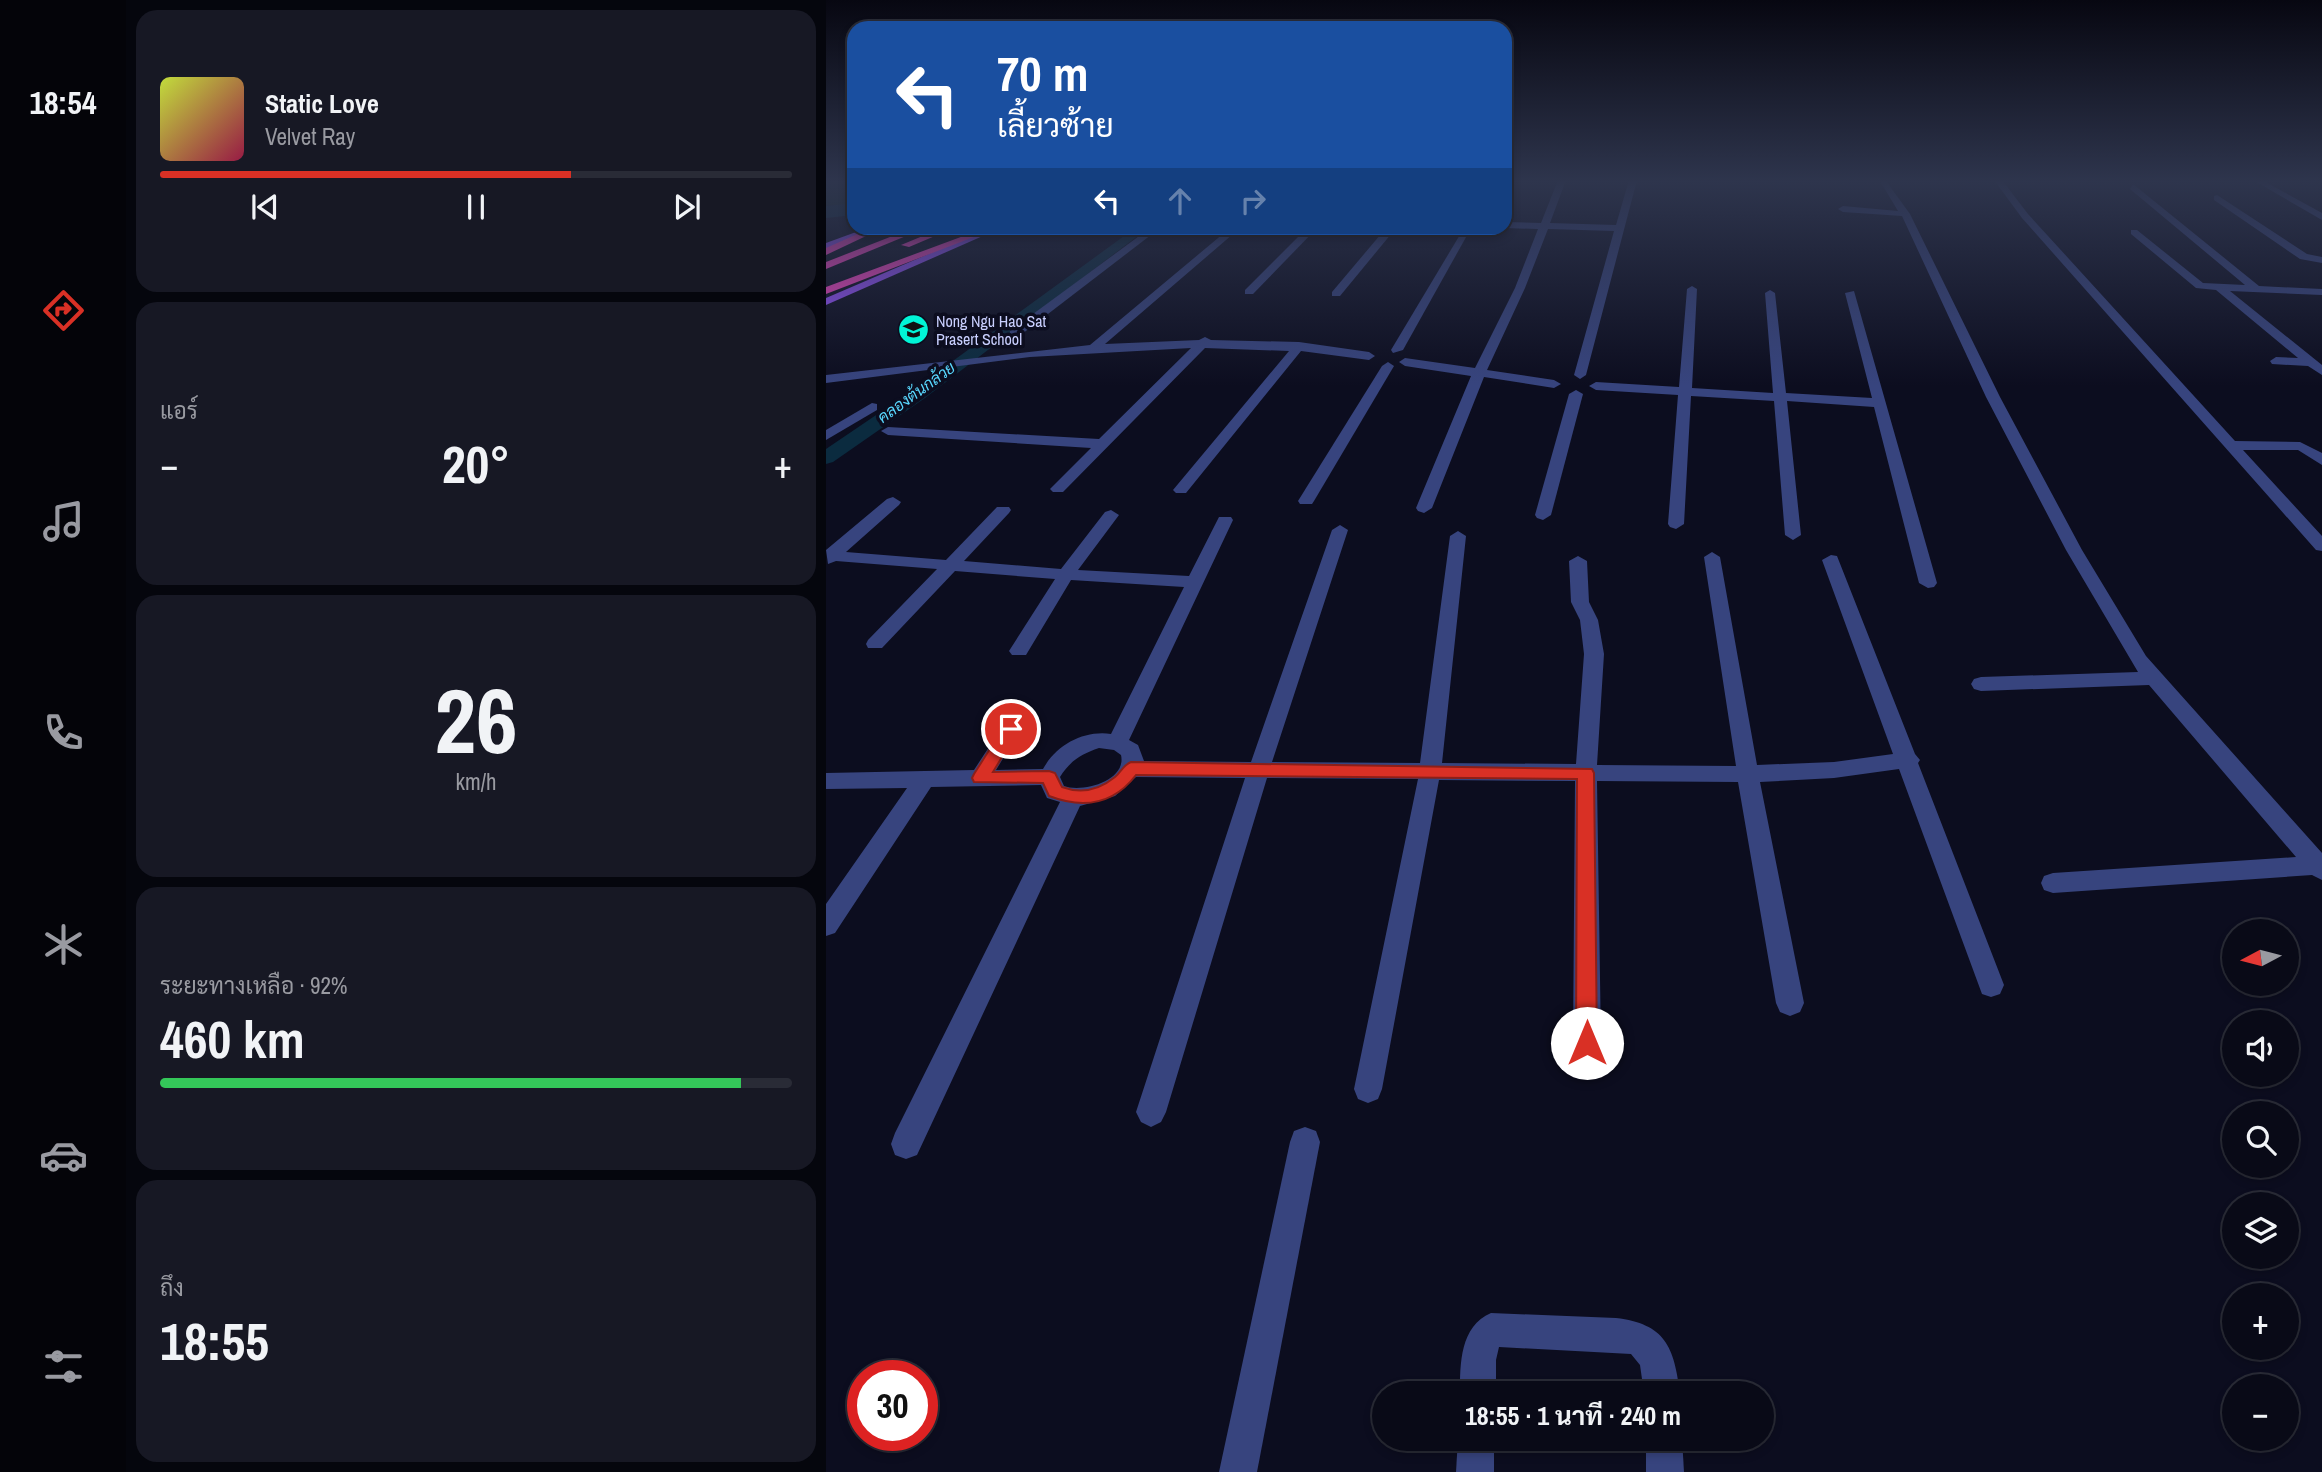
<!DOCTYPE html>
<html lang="th">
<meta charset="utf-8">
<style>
body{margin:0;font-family:"Archivo Narrow",Sarabun,sans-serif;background:#171824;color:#f1f3f6;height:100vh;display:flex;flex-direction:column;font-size:26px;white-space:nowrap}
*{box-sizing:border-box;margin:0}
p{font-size:23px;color:#999aa1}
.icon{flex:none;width:38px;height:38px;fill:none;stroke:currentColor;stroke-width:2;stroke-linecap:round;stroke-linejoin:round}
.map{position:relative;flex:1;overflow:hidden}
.drawer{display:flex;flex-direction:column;gap:10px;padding:10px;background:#05060d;width:700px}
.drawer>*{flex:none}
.top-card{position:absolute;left:21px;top:21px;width:665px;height:214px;border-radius:21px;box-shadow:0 4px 10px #0003,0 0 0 2px #292b36;background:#1a4fa0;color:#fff;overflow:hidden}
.needle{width:46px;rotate:263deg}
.tools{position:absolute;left:1396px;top:919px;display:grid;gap:14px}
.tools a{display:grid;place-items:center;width:77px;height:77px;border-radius:50%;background:#090a17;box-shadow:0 4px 10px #0003,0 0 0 2px #292b36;font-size:35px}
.speed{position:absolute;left:21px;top:1360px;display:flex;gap:14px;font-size:35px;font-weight:700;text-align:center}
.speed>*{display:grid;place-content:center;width:91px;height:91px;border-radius:50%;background:#090a17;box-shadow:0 4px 10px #0003,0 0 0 2px #292b36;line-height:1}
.speed .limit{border:10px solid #d22;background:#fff;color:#111}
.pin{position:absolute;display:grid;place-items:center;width:60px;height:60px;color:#fff;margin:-30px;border:4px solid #fff;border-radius:50%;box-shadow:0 2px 7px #0007}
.me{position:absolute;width:77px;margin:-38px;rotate:0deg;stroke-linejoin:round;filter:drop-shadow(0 0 5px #0008)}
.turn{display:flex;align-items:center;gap:24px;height:147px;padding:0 35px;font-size:32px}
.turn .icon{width:91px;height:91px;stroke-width:2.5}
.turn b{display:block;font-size:49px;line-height:60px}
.lanes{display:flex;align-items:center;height:66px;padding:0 35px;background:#0003;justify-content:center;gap:35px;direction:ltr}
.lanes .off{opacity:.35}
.big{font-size:52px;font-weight:700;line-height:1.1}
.drawer .card{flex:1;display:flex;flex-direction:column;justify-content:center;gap:10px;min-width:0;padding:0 24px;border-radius:21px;background:#171824}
.drawer .dial{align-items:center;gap:0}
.dial b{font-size:91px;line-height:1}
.song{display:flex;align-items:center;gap:21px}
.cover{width:84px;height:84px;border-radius:10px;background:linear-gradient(135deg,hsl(70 70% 55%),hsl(340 70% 35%))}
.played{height:7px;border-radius:4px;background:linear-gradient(90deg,#d93025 65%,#292b36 65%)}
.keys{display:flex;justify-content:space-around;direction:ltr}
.heat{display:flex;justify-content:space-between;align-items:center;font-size:38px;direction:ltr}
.charge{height:10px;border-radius:5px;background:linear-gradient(90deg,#34c759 92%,#292b36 0)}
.trip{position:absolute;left:546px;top:1381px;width:402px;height:70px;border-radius:35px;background:#090a17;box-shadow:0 4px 10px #0003,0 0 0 2px #292b36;font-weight:700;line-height:70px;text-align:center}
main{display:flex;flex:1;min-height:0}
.menu{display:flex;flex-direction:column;width:126px;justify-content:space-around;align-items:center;background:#040409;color:#999aa1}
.menu .icon{width:49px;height:49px}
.menu .selected{color:#d93025}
.menu b{font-size:32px;color:#f1f3f6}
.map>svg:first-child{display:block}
.green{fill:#0f2922}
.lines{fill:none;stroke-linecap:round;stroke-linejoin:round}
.canal{fill:#0b2b3f;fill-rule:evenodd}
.river{fill:#0b2b3f;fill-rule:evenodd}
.minor{fill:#37447e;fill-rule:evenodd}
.major{fill:#9752fe;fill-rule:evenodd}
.highway{fill:#fe46c8;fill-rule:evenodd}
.route{fill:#d93025;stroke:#8d1f18;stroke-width:2}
.labels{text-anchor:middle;stroke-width:7;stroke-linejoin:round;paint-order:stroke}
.far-poi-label{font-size:16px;fill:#cad0ff;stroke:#0c0d1f;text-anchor:start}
.far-water-label{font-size:16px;font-style:italic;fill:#59d7fe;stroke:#0c0d1f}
</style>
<main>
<nav class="menu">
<b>18:54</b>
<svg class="icon selected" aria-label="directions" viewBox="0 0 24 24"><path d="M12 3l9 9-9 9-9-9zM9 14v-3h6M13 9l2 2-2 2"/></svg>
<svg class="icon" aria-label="music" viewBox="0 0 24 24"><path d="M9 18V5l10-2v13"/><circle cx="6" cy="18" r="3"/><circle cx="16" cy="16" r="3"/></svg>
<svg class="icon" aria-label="phone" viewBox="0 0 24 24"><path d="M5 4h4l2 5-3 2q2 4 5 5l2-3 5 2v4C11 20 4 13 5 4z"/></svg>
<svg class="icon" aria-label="climate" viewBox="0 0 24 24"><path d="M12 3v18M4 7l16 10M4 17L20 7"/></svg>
<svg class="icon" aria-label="car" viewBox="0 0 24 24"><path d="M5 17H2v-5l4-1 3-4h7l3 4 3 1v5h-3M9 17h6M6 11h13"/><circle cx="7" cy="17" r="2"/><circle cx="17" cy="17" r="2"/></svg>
<svg class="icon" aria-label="filters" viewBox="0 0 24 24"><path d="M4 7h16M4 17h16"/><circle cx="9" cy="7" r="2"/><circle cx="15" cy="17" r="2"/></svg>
</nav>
<section class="drawer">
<div class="card">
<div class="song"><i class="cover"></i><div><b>Static Love</b><p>Velvet Ray</p></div></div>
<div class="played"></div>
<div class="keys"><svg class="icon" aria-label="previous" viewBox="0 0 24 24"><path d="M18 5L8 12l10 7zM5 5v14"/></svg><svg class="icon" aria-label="pause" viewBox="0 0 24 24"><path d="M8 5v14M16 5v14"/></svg><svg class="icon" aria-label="next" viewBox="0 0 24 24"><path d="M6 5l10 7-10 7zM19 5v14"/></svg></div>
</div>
<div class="card"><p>แอร์</p>
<div class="heat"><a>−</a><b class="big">20°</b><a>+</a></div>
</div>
<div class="card dial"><b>26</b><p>km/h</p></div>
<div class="card"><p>ระยะทางเหลือ · 92%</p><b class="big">460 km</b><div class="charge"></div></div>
<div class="card"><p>ถึง</p><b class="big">18:55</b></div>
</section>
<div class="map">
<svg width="1496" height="1472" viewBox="0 0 1496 1472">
<rect width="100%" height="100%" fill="#0c0d1f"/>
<polygon class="green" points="0,180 28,180 28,204 0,206"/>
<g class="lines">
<polygon class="canal" points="309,228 322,228 99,398 7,462 0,464 0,449 87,390"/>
<polygon class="river" points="28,203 28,215 0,218 0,206"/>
<g class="minor">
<polygon points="732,180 740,180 724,223 790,225 803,180 811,180 760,375 754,379 748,375 788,231 722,229 699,288 661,370 728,380 735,384 728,388 658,377 606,508 598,513 592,511 590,508 645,376 579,366 573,362 579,358 649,368 689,288 712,229 679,228 679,222 715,223"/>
<polygon points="1168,180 1176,180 1202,214 1409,441 1474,442 1496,453 1496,465 1472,450 1417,450 1496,536 1496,551 1490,550 1196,218"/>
<polygon points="1427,180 1436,180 1496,213 1496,220"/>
<polygon points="1054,181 1060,181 1084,214 1174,397 1256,550 1320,656 1496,853 1496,880 1486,875 1227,893 1218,890 1215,883 1218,876 1227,873 1470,857 1323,685 1155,691 1148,689 1145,684 1148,679 1155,677 1312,672 1240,550 1160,397 1076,216 1017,212 1012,209 1017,206 1072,211"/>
<polygon points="1307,184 1433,286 1496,289 1496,295 1404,291 1496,365 1496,375 1482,366 1446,364 1444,361 1450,357 1472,358 1390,290 1370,288 1305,234 1305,230 1311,230 1377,283 1419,285 1304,189"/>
<polygon points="1391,195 1481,254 1496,257 1496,263 1474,259 1388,200 1388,196"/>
<polygon points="324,228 334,228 192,337 184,337 184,331"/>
<polygon points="404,228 414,228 279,344 373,340 379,337 385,340 473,342 543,352 549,356 543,360 475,351 360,493 350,493 347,490 463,351 379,348 237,492 227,492 224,489 265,448 62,435 55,431 62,427 273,439 365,348 204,357 0,383 0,375 264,345"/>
<polygon points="481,228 491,228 427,294 419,294 419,290"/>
<polygon points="560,228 570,228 514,296 506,296 506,292"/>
<polygon points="638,228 644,230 577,350 567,353 565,350"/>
<polygon points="866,286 871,289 866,388 947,393 939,293 944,290 949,293 960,393 1046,398 1019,293 1028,291 1111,583 1108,587 1102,588 1093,583 1048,407 961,401 975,535 967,540 959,535 948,401 865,396 858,524 850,529 844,527 842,524 852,395 770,390 763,386 770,382 853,387 861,289"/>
<polygon points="562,362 568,366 488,501 486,504 474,504 472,501 556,366"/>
<polygon points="750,390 757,394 725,515 717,520 711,518 709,515 743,394"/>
<polygon points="46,403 51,404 51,410 0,440 0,430"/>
<path d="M67,497l8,5 -2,3 -53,47 100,8 51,-53h12l2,3 -2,3 -45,48 97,8 44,-57 6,-2 8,5 -41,55 111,6 30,-59h12l2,3 -104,220 9,5 6,16 107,1 81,-232 8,-5 8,5 -76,232 148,1 30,-227 8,-5 8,5 -24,227 134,1 8,-110 -4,-34 -9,-18 -2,-41 9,-5 9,5 2,41 9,18 6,34 -7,111 139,1 -32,-209 8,-5 8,5 37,208 77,-3 59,-8 -71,-194 9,-5 6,1 78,198 5,6 -2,3 86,222 -4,9 -9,3 -9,-3 -83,-225 -65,9 -74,4 44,221 -4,9 -10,4 -10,-4 -4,-9 -38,-221 -141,-1 4,262 -4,9 -10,4 -10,-4 -4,-9 2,-262 -136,-1 -57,309 -4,10 -10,4 -10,-4 -4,-10 64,-310 -151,-1 -101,334 -5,10 -10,5 -10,-5 -5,-10 109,-334 -109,-1 -21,19 -35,10 -163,349 -11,4 -11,-4 -4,-11 4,-11 165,-331 -13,-4 -6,-13 -110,2 -96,146 -9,3v-32l81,-116 -81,1v-16l148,-3 30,-46 7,-2 7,2 3,5 -25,41 47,-1c13,-24 41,-39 68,-35l73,-147 -113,-7 -45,75h-14l-3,-4 46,-72 -100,-8 -73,77h-14l-2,-4 2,-4 69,-71 -101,-8 -8,3 -2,-14 61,-51zM273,748l15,2 7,5c6,26 -39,38 -57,31l-4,-9c10,-16 21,-23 39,-29z"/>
<polygon points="479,1127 490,1131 494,1142 431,1472 393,1472 464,1142 468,1131"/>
<path d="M665,1313l125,5c49,6 58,28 64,75h-36l-4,-28 -9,-11 -132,-7 -3,13v33h-36c0,-29 0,-67 31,-80z"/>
<polygon points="632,1438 668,1438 668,1472 630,1472"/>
<polygon points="820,1438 856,1438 858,1472 820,1472"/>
</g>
<g class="major">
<polygon points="41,228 53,228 0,249 0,243"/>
<polygon points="163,228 175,228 0,305 0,298"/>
</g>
<g class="highway">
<polygon points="45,228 57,228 0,255 0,248"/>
<polygon points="87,228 97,229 0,269 0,262"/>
<polygon points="116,228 128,228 83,247 75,245"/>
<polygon points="159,228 171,228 0,294 0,287"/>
</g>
</g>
<linearGradient id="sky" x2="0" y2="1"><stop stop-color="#070711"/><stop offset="0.47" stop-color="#2e354d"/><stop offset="1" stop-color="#2e354d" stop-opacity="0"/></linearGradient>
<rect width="1496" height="386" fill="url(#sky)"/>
<path class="route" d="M185,723l8,6 -26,43 56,-1 6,2 7,14c19,7 37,3 53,-10 6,-5 8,-12 16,-15l461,7 2,4 3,270 -3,8 -7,2 -8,-2 -3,-8 1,-264 -441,-4c-23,30 -53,34 -87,21l-6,-13 -69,-1 -2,-4 2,-4 31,-49z"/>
<defs>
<symbol id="school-disc" viewBox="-11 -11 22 22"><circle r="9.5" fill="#01f4d6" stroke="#0c0d1f"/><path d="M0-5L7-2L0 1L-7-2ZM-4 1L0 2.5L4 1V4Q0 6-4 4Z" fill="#111"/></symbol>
</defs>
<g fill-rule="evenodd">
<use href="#school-disc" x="70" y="312" width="35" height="35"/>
</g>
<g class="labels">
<g class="far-poi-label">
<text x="110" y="327">Nong Ngu Hao Sat<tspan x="110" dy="18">Prasert School</tspan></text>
</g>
<g class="far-water-label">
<text transform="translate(90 392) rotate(-36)" y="6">คลองต้นกล้วย</text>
</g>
</g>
</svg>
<div class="tools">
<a><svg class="needle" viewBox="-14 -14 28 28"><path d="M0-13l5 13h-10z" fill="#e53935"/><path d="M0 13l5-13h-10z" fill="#999aa1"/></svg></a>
<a><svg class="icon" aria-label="sound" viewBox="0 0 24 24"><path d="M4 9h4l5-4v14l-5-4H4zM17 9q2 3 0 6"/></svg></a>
<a><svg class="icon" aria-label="search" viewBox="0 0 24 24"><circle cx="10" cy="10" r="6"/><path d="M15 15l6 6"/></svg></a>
<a><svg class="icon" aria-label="layers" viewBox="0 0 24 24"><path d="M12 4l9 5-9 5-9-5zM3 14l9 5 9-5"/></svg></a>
<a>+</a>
<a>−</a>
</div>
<div class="speed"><div class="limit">30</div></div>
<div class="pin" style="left:185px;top:729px;background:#d93025"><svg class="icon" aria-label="arrive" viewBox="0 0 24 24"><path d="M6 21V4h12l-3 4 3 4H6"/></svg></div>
<svg class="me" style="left:761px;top:1043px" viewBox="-20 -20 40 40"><circle r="19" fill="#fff"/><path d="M0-13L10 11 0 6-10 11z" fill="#d93025"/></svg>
<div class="trip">18:55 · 1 นาที · 240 m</div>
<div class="top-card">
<div class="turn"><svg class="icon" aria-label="left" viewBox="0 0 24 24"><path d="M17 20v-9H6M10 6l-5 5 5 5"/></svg><div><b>70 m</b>เลี้ยวซ้าย</div></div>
<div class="lanes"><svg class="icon" aria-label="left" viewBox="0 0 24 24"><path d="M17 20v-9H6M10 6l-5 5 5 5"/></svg><svg class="icon off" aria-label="ahead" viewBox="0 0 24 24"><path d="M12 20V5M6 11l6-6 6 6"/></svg><svg class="icon off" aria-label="right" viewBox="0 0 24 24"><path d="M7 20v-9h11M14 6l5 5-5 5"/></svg></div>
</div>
</div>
</main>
